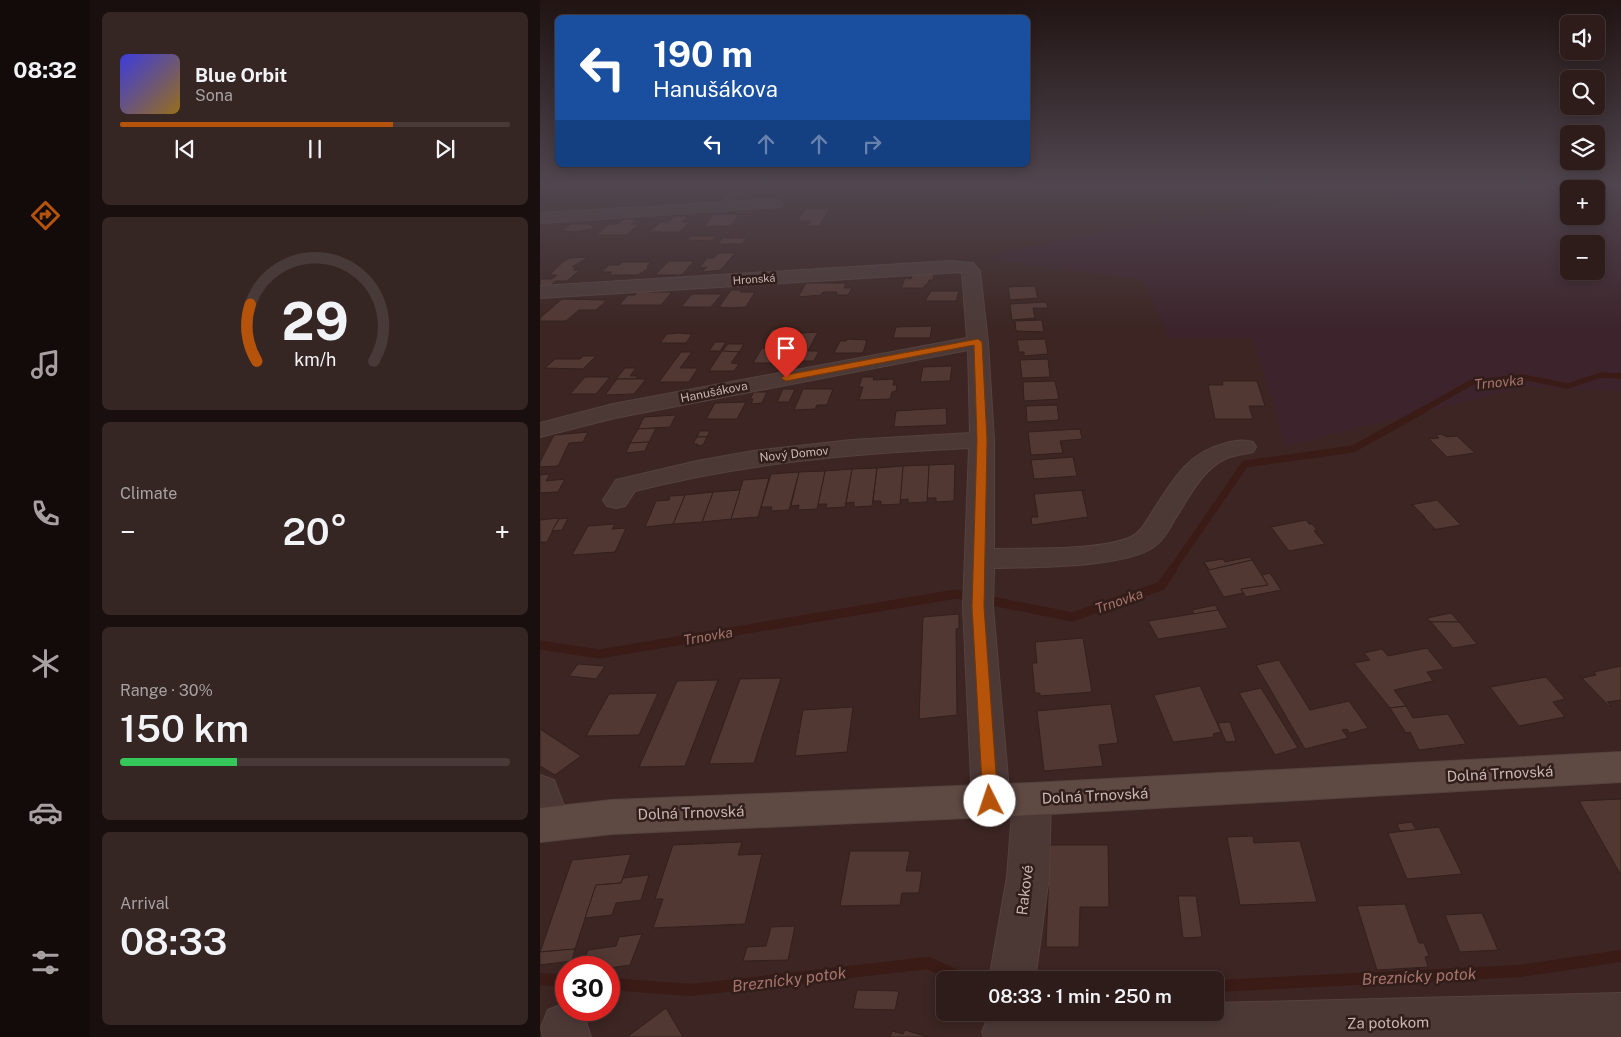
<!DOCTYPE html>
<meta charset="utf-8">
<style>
body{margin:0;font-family:"Public Sans",sans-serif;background:#352523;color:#f1f3f6;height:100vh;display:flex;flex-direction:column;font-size:19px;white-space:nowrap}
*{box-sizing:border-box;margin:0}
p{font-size:16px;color:#a7a1a2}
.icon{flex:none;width:28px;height:28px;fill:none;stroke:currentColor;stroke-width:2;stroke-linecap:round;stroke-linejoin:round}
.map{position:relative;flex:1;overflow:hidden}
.side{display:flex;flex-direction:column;gap:12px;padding:12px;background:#190f0e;width:450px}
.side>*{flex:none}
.banner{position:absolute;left:15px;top:15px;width:475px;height:152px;border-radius:8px;box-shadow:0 2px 12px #0003,0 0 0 1px #483a39;background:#1a4fa0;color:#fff;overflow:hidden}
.tools{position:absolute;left:1020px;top:15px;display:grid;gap:10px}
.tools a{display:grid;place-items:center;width:45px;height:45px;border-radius:8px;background:#2d1c1a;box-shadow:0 2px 12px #0003,0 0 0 1px #483a39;font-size:25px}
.speed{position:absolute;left:15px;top:956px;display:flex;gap:10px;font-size:25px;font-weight:700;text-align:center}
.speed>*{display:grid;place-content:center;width:65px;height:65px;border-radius:50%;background:#2d1c1a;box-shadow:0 2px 12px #0003,0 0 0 1px #483a39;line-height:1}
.speed .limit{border:8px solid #d22;background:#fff;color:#111}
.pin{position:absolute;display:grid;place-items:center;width:42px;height:42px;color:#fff;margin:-51px -21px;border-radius:50% 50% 50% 0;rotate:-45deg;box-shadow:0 0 5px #0007}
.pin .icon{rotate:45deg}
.me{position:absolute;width:55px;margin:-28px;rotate:356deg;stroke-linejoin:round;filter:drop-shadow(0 0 4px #0008)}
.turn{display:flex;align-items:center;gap:18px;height:105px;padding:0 15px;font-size:22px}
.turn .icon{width:65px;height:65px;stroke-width:2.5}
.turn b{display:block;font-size:35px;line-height:42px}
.lanes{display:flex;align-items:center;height:48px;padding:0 15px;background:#0003;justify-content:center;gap:25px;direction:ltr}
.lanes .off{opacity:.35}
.big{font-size:38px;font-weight:600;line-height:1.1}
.side .tile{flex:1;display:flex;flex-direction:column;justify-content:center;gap:8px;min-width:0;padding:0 18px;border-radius:8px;background:#352523}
.side .dial{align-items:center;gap:0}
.dial svg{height:130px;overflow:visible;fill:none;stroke:#483a39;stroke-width:7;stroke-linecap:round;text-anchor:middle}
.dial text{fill:#f1f3f6;stroke:none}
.song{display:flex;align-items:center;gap:15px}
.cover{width:60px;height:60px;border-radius:8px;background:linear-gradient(135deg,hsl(240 70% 55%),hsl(40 70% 35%))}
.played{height:5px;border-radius:2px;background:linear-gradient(90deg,#b45309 70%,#483a39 70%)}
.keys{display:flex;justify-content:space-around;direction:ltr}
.heat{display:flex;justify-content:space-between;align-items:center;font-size:28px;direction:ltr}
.charge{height:8px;border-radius:4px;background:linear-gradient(90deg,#34c759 30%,#483a39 0)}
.trip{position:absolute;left:396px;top:971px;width:288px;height:50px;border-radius:8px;background:#2d1c1a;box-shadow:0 2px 12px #0003,0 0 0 1px #483a39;font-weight:600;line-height:50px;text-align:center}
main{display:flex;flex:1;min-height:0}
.menu{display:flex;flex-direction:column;width:90px;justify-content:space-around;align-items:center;background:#120b0a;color:#a7a1a2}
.menu .icon{width:35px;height:35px}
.menu .on{color:#b45309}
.menu b{font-size:22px;color:#f1f3f6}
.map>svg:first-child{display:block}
.green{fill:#3d242c;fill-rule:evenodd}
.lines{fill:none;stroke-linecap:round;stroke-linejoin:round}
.stream-far3{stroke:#3a1b15;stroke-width:5.5}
.stream-far2{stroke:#3a1b15;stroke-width:7}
.stream-far1{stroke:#3a1b15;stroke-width:9}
.stream{stroke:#3a1b15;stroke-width:12}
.building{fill:#523833;stroke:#33201d}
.street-casing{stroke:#55423f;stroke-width:2}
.secondary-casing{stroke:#55423f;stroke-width:2}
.street{fill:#4c3936;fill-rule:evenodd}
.secondary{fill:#5f4943;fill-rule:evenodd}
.route{fill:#b45309;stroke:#753606}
.labels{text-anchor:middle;stroke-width:5;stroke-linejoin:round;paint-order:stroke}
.far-street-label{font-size:11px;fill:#c8b5b1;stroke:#311e1b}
.street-label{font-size:12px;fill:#c8b5b1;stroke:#311e1b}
.water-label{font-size:14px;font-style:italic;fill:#a87268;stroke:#311e1b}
.near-street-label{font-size:15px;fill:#c8b5b1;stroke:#311e1b}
.near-water-label{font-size:16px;font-style:italic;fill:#a87268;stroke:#311e1b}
</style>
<main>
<nav class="menu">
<b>08:32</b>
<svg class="icon on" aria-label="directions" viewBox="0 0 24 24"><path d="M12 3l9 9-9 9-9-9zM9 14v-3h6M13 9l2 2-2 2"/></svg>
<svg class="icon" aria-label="music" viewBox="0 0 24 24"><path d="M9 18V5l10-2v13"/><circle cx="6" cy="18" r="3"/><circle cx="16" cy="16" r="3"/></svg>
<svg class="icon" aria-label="phone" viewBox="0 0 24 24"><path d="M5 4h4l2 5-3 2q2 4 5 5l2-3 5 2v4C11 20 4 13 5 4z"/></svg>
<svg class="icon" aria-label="climate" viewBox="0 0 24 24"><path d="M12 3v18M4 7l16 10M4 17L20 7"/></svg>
<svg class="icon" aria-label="car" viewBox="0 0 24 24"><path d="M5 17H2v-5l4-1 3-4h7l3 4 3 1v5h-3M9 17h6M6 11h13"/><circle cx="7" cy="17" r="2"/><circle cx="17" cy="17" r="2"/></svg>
<svg class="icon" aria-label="filters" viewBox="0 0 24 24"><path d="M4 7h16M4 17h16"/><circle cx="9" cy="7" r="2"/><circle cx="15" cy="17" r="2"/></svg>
</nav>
<section class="side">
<div class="tile">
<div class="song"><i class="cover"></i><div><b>Blue Orbit</b><p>Sona</p></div></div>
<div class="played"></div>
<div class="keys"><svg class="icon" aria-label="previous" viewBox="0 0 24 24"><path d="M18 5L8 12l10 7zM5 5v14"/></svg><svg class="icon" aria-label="pause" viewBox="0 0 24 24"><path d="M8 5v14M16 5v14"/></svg><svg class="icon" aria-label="next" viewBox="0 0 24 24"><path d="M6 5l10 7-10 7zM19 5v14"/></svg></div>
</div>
<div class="tile dial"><svg viewBox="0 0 100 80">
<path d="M14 69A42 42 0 1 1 86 69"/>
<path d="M14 69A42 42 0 0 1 10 34" stroke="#b45309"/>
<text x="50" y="56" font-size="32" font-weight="700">29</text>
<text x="50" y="72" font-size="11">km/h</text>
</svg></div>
<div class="tile"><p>Climate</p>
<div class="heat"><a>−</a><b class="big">20°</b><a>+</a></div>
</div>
<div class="tile"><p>Range · 30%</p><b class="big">150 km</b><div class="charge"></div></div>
<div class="tile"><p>Arrival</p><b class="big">08:33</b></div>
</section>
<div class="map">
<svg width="1081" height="1037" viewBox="0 0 1081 1037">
<rect width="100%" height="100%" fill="#3c2522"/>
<path class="green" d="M1033,184h48v207l-95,-4 -241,59 -9,-33 -24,-75h-84l-25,-58 -155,-21 20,-7 84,-18 196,-33 137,-12zM1029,189h27v27h-27zM1029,244h27v27h-27z"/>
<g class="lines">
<polyline class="stream-far3" points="883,410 932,382 983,377 1028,386 1061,375 1081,376"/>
<polyline class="stream-far2" points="631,571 705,464 813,449 885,409"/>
<g class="stream-far1">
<polyline points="443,599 532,617 621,586 632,570"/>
<polyline points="0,645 59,654 416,594 432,597"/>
</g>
<g class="stream">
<polyline points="0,979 26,981"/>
<polyline points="69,984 151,990 388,963 426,980"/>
<polyline points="675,986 980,971 1081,956"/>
</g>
</g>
<g class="building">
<polygon points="190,191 202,191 194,201 182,201"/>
<polygon points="266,208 290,208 279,226 267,226 271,221 257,221"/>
<polygon points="174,214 193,214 200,215 190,226 163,227"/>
<polygon points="134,216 148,216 142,222 150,222 139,232 109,232 120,222 128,222"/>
<polygon points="84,219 98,219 91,224 99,224 87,235 56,235 69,224 77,224"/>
<polygon points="31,224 50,224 55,228 36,232 22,231"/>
<polygon points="151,236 176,236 172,241 146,240"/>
<polygon points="182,238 207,238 202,244 178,244"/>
<polygon points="179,253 195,253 181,270 162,272 167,267 159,268 167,258 174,258"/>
<polygon points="49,257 32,267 37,267 33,270 40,270 27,281 16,281 7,288 0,288 0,279 12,279 17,275 9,275 24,261 30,258"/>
<polygon points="129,261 154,261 142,275 115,275"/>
<polygon points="82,262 111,262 107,267 109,268 98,275 69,275 72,272 61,272 69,265 79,265"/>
<polygon points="373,274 394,274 393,280 389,280 387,285 385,285 384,288 361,288 365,278 371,279"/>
<polygon points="266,283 306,283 304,288 312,288 308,295 296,295 297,292 283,292 281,295 258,297"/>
<polygon points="495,286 498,298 470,300 468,287"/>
<polygon points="191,290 201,290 200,292 215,292 206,307 192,308 179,307"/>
<polygon points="99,291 111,292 132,292 121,305 79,305 88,295 95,295"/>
<polygon points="391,291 419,291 416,301 385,301"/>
<polygon points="152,294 182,294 171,307 141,307"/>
<polygon points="22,299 67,300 56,310 39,310 26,321 0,321 0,318"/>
<polygon points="506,302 508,308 493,308 495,318 472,320 470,304"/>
<polygon points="502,320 504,332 476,331 475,321"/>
<polygon points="392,326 390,338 353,338 356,327"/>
<polygon points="232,329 242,329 237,336 228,336"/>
<polygon points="278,332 268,351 279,351 274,361 246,361 261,333"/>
<polygon points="138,333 152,334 146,343 120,343 127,334"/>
<polygon points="307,339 327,340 323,353 294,353 300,341 306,341"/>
<polygon points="505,339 508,354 484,356 484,352 479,352 477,340"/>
<polygon points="175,342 186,342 180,351 169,351"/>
<polygon points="188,344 204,344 199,352 182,351"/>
<polygon points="222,348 253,348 245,363 213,363"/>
<polygon points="182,351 199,352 191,363 199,364 194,371 169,371"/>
<polygon points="141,352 152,352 140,368 158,368 149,382 119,382"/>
<polygon points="43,356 56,356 43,369 5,368 15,359 40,359"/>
<polygon points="508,359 510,377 482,378 480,360"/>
<polygon points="412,366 410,381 380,382 383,367"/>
<polygon points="85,368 96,368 90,376 98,376 95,379 76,379"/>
<polygon points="45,377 70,377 56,394 30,394"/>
<polygon points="322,377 334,377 333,380 354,379 353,385 357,385 356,391 352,392 350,399 319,400 323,387 319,387"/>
<polygon points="77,379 106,379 94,394 65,395"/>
<polygon points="515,381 519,399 484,401 483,382"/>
<polygon points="682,381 717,381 725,406 709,406 713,419 675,419 668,385 683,385"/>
<polygon points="243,389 255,389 249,402 237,402"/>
<polygon points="263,389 293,389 287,405 277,405 275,409 254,410"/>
<polygon points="214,392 227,392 222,403 211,404 213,399 210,399"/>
<polygon points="206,402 197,419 166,419 175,403"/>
<polygon points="517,405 519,420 487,422 486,406"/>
<polygon points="406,408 407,425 354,427 356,411"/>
<polygon points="136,415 130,427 98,429 104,417"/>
<polygon points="116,428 109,442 90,443 98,429"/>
<polygon points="540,429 542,439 520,441 523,453 491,455 488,432"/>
<polygon points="160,431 170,431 167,437 157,437"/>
<polygon points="48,432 43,442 29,443 18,466 0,467 0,462 14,435"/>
<polygon points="901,434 907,437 917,436 935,453 907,457 889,439 899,438 896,435"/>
<polygon points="157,437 167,437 163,445 157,446 158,444 153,444"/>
<polygon points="109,442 105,451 86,453 90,443"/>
<polygon points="533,457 537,476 494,479 491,460"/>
<polygon points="415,464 414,501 396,502 396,498 387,498 389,465"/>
<polygon points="389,465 387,502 368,503 368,499 360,500 363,466"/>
<polygon points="363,466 360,504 341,505 341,501 333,501 337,468"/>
<polygon points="337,468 332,506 314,507 314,502 306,503 312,469"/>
<polygon points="312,469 305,507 286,508 287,504 278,504 285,471"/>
<polygon points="285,471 277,509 258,510 259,505 251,506 259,472"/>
<polygon points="259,472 249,510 231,511 232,507 221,507 231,474"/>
<polygon points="10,474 6,481 25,479 18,492 0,493 0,475"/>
<polygon points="229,478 218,517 191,519 203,480"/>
<polygon points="200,490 191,519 162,522 173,492"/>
<polygon points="546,490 542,491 548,517 492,525 491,517 498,517 494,494"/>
<polygon points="173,492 162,522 133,524 145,495"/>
<polygon points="145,495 133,524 105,527 116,501 129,500 130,496"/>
<polygon points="897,500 921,525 892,530 895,529 885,518 882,518 885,517 873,505 870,505"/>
<polygon points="19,518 7,542 0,542 0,520"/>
<polygon points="28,518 22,530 12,531 19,519"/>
<polygon points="766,520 769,524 772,524 777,530 774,531 785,544 749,551 731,527"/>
<polygon points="75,524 72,529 86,528 75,552 32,555 48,526"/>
<polygon points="710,557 712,560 669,570 664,562 683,559 685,562"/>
<polygon points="712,560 728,585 701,589 703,593 684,597 663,562 669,570"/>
<polygon points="730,573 741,590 706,597 701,589 728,585 722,575"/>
<polygon points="675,605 678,610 654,614 652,610"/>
<polygon points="678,610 688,628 618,639 608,621"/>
<polygon points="911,613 919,622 891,622 887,618"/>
<polygon points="419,614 419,628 416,629 417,715 379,719 383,617"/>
<polygon points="891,622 919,622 937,644 913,648"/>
<polygon points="543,638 552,692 500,696 500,693 495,693 492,663 497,663 495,642"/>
<polygon points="887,648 904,669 887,672 893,681 854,690 866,706 850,708 814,663 830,660 824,653 842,649 848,656"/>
<polygon points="739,660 770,710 809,701 828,728 810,733 807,729 802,730 808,738 765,749 716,665"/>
<polygon points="38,664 65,666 56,679 29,676"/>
<polygon points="1081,666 1081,700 1067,702 1071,706 1069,706 1039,675 1043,678 1056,675 1054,672"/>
<polygon points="1006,677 1025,699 1013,702 1025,717 979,726 950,687"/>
<polygon points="241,678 214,763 169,764 200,679"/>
<polygon points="178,680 145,766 99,767 137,681"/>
<polygon points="660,686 681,732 673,734 674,737 633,742 614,695"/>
<polygon points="721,688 758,748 735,755 699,693"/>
<polygon points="118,693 99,735 46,736 69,694"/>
<polygon points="571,704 578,743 559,745 563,766 504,771 497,711"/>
<polygon points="866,706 873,718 908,714 926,744 879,750 870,732 866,733 850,708"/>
<polygon points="313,707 307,752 255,756 263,710"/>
<polygon points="690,722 696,741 686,742 678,723"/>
<polygon points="0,729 41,756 15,775 0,766"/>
<polygon points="1081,799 1081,875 1039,801"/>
<polygon points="872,822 876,830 860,831 857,824"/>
<polygon points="899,827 922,874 867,879 848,833"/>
<polygon points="713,836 714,843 760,841 777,902 700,905 687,837"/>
<polygon points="202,842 198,855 222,854 205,924 113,928 123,899 115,899 133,845"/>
<polygon points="510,845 568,845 569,907 540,907 539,947 506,947"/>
<polygon points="310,851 370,851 366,871 382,871 379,893 362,893 360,905 300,906"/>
<polygon points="91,854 81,883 56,885 35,949 0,952 32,860"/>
<polygon points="109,875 101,900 76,903 72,915 45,918 56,885 81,883 83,878"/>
<polygon points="638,896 656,896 662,937 643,938"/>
<polygon points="865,904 879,943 884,943 889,956 885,957 888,967 837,970 817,906"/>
<polygon points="942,913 958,950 920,952 905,915"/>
<polygon points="255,926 248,960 203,961 207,947 226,946 231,927"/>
<polygon points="102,934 90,965 69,968 42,968 48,950 76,946 79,937"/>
<polygon points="35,949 32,961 0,965 0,952"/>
<polygon points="317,990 359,991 355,1010 313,1009"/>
<polygon points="126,1008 143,1037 87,1037"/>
<polygon points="365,1030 388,1037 350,1037 352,1031 363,1034"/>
</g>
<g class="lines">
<defs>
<g id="street">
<polygon points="235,199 240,201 243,204 240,207 0,223 0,213"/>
<path d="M411,261l22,2 7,8 8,71 6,98v109c35,-1 106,2 137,-12 10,-5 14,-14 20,-23 19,-29 35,-61 72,-70 10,-3 19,-5 30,-2l3,5 -3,5c-9,2 -18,3 -26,6 -25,11 -38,39 -52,61 -5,9 -11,21 -20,27 -28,22 -124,21 -161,22l-1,39 17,194 -5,12 -14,4 -14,-4 -5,-12 -9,-194 6,-159c-113,5 -224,15 -334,43l-10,15 -9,2 -9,-2 -4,-6 13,-20 81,-19 56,-10 98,-11 119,-7 -2,-83 -353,68 -75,19v-14l73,-19 354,-66 -5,-66 -422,26v-12z"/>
<polygon points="0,775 14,780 31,823 25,835 11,840 0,836"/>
<polygon points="492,783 506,787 511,799 509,877 495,980 449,980 467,877 473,799 478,787"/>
<polygon points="1081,993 1081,1037 444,1037 442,1032 449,1015 455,1012 675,1012 675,1003"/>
<polygon points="25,1003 26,1010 42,1010 51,1037 3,1037 1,1027 8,1010"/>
</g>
<polygon id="secondary" points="1081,752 1081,782 492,815 72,834 0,842 0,808 72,800 492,783"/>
</defs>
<use href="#street" class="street-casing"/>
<use href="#secondary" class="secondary-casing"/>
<use href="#street" class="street"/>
<use href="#secondary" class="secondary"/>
</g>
<linearGradient id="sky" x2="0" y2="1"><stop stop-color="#211413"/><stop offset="0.56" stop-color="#50464f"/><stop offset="1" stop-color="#50464f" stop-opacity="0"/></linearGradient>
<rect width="1081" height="329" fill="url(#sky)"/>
<polygon class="route" points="438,339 442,342 447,440 444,607 458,801 456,806 450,808 445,806 443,801 432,607 437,440 434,345 246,381 241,378 246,375"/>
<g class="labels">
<g class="far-street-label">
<text transform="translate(214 279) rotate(-4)" y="4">Hronská</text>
</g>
<g class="street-label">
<text transform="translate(174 392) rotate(-11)" y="4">Hanušákova</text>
<text transform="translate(254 454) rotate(-6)" y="4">Nový Domov</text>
</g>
<g class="water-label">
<text transform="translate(959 382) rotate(-6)" y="5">Trnovka</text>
<text transform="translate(579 601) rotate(-19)" y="5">Trnovka</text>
<text transform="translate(168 636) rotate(-10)" y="5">Trnovka</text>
</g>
<g class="near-street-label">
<text transform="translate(960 774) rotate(-3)" y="5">Dolná Trnovská</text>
<text transform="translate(555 796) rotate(-3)" y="5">Dolná Trnovská</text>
<text transform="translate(151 813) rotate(-2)" y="5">Dolná Trnovská</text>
<text transform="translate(485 890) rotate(-83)" y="5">Rakové</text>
<text transform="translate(848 1023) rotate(-1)" y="5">Za potokom</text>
</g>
<g class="near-water-label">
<text transform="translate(879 976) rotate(-3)" y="6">Breznícky potok</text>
<text transform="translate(249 979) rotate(-7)" y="6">Breznícky potok</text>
</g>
</g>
</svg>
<div class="tools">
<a><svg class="icon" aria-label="sound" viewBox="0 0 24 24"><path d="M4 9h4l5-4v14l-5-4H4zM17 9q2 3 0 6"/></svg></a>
<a><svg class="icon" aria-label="search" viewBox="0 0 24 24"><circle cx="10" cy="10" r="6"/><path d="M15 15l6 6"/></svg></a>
<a><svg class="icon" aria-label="layers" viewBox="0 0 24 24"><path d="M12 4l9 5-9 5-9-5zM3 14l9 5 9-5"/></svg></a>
<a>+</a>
<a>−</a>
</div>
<div class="speed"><div class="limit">30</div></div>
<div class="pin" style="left:246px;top:378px;background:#d93025"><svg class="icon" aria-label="arrive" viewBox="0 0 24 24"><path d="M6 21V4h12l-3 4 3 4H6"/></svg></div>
<svg class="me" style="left:450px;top:801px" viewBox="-20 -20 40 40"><circle r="19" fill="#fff"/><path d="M0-13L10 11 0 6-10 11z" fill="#b45309"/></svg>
<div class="trip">08:33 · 1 min · 250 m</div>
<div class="banner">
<div class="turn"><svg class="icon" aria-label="left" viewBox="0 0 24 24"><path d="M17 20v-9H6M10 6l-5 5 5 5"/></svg><div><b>190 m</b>Hanušákova</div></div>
<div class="lanes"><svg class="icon" aria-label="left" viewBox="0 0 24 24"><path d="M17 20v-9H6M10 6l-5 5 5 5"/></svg><svg class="icon off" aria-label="ahead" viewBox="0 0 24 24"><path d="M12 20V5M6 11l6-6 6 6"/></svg><svg class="icon off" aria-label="ahead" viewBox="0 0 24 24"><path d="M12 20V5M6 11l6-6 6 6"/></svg><svg class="icon off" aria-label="right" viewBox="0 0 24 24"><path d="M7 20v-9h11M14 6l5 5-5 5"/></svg></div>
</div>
</div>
</main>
